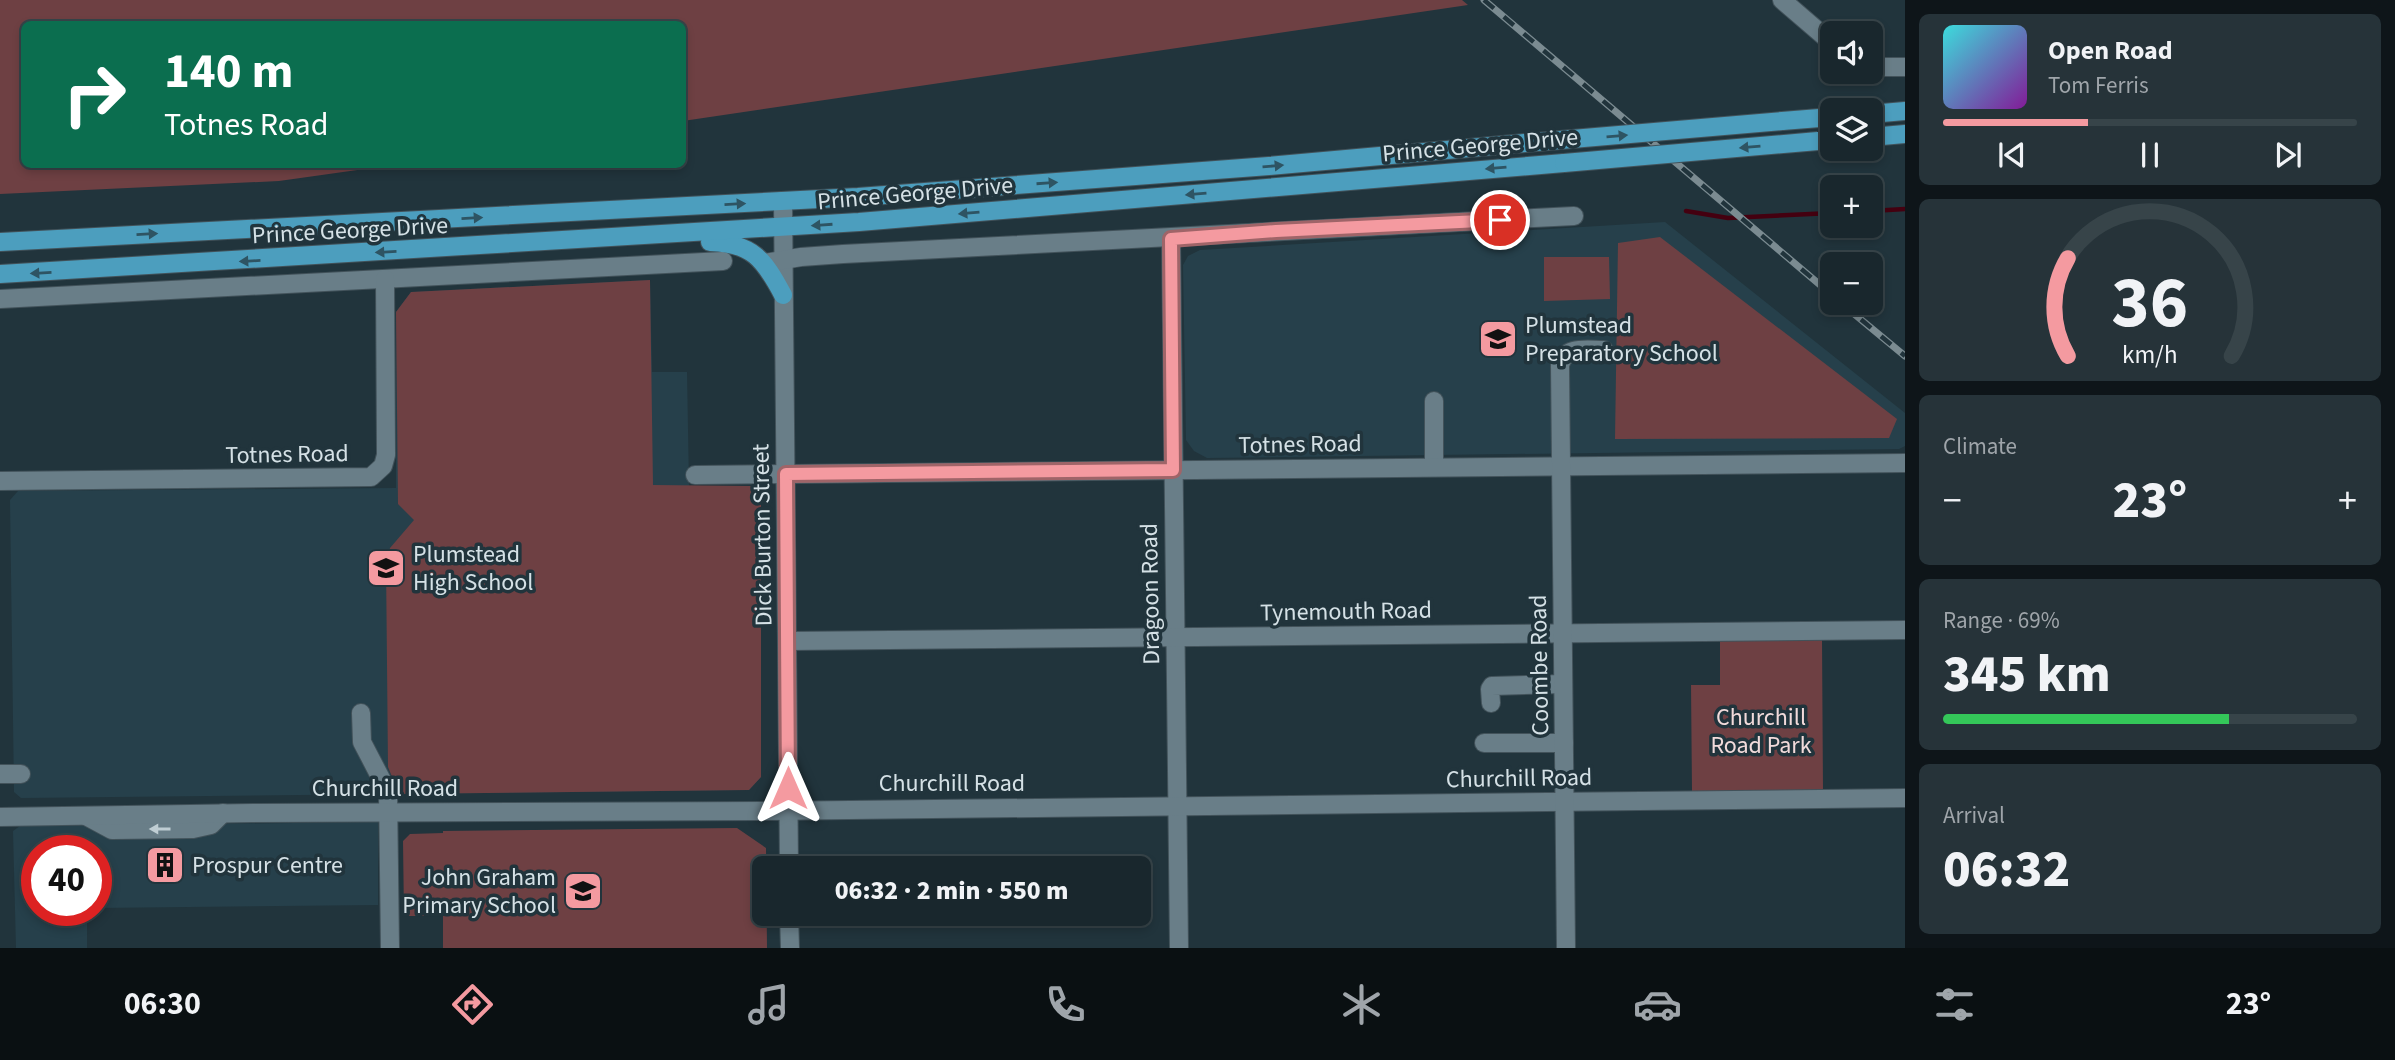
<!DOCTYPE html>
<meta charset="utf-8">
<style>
body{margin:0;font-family:"Source Sans 3",sans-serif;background:#263339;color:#f1f3f6;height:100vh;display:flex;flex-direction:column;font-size:26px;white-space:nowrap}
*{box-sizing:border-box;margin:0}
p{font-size:23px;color:#9fa5aa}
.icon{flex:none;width:38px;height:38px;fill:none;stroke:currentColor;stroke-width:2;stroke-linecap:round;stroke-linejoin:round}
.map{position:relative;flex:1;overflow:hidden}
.panel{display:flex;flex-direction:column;gap:14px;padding:14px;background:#0e1519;width:490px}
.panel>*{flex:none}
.guide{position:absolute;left:21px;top:21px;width:665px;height:147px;border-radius:10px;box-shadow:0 4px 10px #0003,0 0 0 2px #374449;background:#0b6e4f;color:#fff;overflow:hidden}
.tools{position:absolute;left:1820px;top:21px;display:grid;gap:14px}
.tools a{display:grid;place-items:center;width:63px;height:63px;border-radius:10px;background:#19272d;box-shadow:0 4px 10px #0003,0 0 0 2px #374449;font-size:35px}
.speed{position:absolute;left:21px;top:835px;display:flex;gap:14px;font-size:35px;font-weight:700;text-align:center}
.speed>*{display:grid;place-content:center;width:91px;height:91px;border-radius:50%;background:#19272d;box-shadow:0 4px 10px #0003,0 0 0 2px #374449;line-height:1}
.speed .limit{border:10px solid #d22;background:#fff;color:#111}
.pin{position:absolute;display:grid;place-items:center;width:60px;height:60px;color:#fff;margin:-30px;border:4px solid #fff;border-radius:50%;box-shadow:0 2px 7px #0007}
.me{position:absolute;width:77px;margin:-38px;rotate:0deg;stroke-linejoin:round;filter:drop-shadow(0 0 5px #0008)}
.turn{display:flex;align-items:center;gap:24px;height:147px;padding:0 28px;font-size:32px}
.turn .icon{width:91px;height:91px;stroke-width:2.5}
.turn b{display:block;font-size:49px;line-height:60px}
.big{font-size:52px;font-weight:800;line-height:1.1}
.panel .widget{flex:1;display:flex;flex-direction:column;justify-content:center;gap:10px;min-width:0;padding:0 24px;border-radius:10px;background:#263339}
.panel .dial{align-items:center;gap:0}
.dial svg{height:182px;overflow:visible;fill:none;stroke:#374449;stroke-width:7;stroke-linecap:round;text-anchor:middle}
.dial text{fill:#f1f3f6;stroke:none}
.song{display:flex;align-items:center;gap:21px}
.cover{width:84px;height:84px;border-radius:10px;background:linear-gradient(135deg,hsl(180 70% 55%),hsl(290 70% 35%))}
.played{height:7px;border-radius:4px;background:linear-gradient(90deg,#f49aa0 35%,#374449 35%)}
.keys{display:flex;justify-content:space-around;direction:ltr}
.heat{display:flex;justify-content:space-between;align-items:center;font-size:38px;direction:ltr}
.charge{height:10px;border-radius:5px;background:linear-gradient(90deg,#34c759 69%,#374449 0)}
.trip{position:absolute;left:752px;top:856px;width:399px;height:70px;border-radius:10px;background:#19272d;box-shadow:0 4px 10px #0003,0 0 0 2px #374449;font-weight:800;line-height:70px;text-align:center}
.dock{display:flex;height:112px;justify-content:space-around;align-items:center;background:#0a1012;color:#9fa5aa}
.dock .icon{width:49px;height:49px}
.dock .selected{color:#f49aa0}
.dock b{font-size:32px;color:#f1f3f6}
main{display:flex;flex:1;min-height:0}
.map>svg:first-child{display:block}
.built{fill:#26404b}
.green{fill:#6e4043}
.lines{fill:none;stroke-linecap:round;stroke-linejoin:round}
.stream{stroke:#440010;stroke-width:4.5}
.minor-casing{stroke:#42525a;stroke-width:20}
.major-casing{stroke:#42525a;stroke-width:20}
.minor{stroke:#697e88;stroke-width:18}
.major{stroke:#4c9ebe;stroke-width:18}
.rail-casing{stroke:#7b8b91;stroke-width:7}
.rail{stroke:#21343c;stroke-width:4.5;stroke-dasharray:13;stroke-linecap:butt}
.major-bridge-casing{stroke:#42525a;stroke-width:20;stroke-linecap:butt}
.major-bridge{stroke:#4c9ebe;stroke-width:18}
.oneway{fill:#2e5463}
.oneway2{fill:#bfcdd3}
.route-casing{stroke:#9f6468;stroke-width:18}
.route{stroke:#f49aa0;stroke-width:12}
.labels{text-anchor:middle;stroke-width:7;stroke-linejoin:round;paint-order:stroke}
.street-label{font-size:24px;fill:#d5e1e6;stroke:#21343c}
.poi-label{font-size:24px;fill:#d5e1e6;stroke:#21343c;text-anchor:start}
.park-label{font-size:24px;fill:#f2dbdb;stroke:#21343c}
</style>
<main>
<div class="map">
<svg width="1905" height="948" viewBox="0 0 1905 948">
<rect width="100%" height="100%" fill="#21343c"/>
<g class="built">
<polygon points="1665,222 1905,413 1905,446 1899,449 1207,458 1194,451 1186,440 1183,265 1188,256 1200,250"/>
<polygon points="650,280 652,372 687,372 689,486 751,486 761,494 761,777 749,790 21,798 14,792 10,500 18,491 396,488 396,312 411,292"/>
<polygon points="378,822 378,905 96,908 96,850 37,850 37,910 87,910 87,948 16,948 13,831 20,826"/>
</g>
<g class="green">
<polygon points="0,0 1462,0 1468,5 683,121 682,24 24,24 24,164 393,165 279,181 0,194"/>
<polygon points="1660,237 1897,419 1889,438 1615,439 1618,243"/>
<polygon points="1544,257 1609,257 1610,299 1544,301"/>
<polygon points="650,280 653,485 751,486 761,494 761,777 749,790 396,794 395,784 388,767 386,562 390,548 414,520 398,504 396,312 411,292"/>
<polygon points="1822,638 1823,791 1692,792 1691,685 1720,685 1720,639"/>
<polygon points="737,828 766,848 767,948 443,948 443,916 404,916 403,841 410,834 443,833 443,831"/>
</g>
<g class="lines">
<g class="stream">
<polyline points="1686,211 1728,218 1832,213"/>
<polyline points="1871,211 1905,209"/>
</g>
<defs>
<g id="minor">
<polyline points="1782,0 1832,43"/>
<polyline points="1871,67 1905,67"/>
<polyline points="783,201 789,868"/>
<polyline points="1171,239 1179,948"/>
<polyline points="765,263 801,257 843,254 1574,216"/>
<polyline points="0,299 723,261"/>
<polyline points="1434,401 1434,467"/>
<polyline points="695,475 1905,463"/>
<polyline points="0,481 371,477 383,466 386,455 385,279"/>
<polyline points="788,641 1905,630"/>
<polyline points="1491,703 1490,689 1492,686 1563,684"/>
<polyline points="361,713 362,742 388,792 390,948"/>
<polyline points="1484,743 1564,743"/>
<polyline points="0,774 21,774"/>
<polyline points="86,816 112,830 193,829 211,825 223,813"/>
<polyline points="0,817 252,813 765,811 1905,798"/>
<polyline points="789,914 790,948"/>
<path d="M1566,948l-6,-583c5,-20 27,-15 44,-15"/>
</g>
<g id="major">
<polyline points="1871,114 1905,111"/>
<polyline points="1782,121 1832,117"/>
<polyline points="1871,137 1905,134"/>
<polyline points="0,242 858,197 1269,166 1525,143"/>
<path d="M710,242c42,1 54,17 73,53"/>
<polyline points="0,274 859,222 1564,163"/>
</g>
</defs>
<use href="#minor" class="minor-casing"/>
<use href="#major" class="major-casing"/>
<use href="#minor" class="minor"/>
<use href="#major" class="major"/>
<defs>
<g id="rail">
<polyline points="1484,0 1832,295"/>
<polyline points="1841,303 1905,356"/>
</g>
</defs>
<use href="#rail" class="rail-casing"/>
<use href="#rail" class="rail"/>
<defs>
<g id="major-bridge">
<polyline points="1525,143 1782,121"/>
<polyline points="1564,163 1818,141"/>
</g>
</defs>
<use href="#major-bridge" class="major-bridge-casing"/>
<use href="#major-bridge" class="major-bridge"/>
</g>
<defs><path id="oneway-solid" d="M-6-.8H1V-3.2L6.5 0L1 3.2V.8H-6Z" transform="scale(1.75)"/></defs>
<g class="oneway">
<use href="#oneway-solid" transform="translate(1617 136) rotate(-5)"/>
<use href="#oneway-solid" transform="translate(1750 147) rotate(175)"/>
<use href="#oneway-solid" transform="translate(1273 166) rotate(-5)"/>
<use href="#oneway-solid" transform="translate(1496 168) rotate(175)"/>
<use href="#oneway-solid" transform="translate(1047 183) rotate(-4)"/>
<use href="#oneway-solid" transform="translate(1196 194) rotate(175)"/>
<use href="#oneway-solid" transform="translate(735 204) rotate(-3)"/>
<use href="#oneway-solid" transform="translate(969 213) rotate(175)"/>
<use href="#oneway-solid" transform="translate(472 218) rotate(-3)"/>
<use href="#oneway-solid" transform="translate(822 225) rotate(176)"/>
<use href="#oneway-solid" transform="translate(147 234) rotate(-3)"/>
<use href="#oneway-solid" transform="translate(386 252) rotate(177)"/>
<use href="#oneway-solid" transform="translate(250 261) rotate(177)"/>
<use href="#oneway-solid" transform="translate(41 273) rotate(177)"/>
</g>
<use class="oneway2" href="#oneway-solid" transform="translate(160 829) rotate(180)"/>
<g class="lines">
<defs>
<polyline id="route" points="788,788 786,474 1173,470 1171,239 1276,231 1500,220"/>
</defs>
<use href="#route" class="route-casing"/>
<use href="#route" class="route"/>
</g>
<defs>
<symbol id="school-square" viewBox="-11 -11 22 22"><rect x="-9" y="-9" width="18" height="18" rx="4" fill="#f49aa0" stroke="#21343c"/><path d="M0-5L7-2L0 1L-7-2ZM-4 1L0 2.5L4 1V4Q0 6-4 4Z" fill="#111"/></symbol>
<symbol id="building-square" viewBox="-11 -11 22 22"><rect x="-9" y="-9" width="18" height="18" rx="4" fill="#f49aa0" stroke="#21343c"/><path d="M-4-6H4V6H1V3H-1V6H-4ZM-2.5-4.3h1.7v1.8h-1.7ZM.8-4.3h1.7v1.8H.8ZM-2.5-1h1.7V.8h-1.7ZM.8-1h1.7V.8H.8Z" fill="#111"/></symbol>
</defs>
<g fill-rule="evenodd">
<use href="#school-square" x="1476" y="317" width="44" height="44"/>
<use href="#school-square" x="364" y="546" width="44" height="44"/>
<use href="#building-square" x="143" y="843" width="44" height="44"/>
<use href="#school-square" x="561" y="869" width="44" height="44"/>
</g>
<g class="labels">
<g class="street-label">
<text transform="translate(1480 145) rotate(-5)" y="8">Prince George Drive</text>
<text transform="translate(915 193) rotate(-5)" y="8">Prince George Drive</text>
<text transform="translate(350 230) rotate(-3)" y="8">Prince George Drive</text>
<text transform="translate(1300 444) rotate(-1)" y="8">Totnes Road</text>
<text transform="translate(287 454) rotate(-1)" y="8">Totnes Road</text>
<text transform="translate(762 535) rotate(-91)" y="8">Dick Burton Street</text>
<text transform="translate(1150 594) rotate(-91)" y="8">Dragoon Road</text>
<text transform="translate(1346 611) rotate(-1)" y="8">Tynemouth Road</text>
<text transform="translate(1539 665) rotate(-91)" y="8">Coombe Road</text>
<text transform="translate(1519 778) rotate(-1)" y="8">Churchill Road</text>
<text x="952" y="791">Churchill Road</text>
<text x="385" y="796">Churchill Road</text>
</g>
<g class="poi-label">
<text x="1525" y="333">Plumstead<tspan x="1525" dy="28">Preparatory School</tspan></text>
<text x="413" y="562">Plumstead<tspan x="413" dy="28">High School</tspan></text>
<text x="192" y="873">Prospur Centre</text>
<text x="556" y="885" text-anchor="end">John Graham<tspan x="556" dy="28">Primary School</tspan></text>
</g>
<g class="park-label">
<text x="1761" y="725">Churchill<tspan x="1761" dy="28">Road Park</tspan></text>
</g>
</g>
</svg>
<div class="tools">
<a><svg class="icon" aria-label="sound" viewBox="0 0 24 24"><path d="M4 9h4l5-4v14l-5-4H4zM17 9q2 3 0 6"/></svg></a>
<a><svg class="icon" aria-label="layers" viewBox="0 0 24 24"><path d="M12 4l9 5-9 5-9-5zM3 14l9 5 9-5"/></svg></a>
<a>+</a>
<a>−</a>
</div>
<div class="speed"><div class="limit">40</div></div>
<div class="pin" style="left:1500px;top:220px;background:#d93025"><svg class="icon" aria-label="arrive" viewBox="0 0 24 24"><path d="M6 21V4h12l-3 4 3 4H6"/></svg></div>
<svg class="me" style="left:788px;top:788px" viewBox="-20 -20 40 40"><path d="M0-17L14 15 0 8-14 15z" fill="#f49aa0" stroke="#fff" stroke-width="4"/></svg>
<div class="trip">06:32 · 2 min · 550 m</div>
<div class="guide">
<div class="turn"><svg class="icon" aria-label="right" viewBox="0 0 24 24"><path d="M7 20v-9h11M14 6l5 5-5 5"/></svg><div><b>140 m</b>Totnes Road</div></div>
</div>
</div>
<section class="panel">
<div class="widget">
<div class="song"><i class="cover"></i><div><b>Open Road</b><p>Tom Ferris</p></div></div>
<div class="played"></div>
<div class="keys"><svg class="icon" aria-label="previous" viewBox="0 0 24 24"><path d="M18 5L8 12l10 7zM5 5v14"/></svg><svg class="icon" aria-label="pause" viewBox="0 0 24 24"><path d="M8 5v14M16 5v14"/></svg><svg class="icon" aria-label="next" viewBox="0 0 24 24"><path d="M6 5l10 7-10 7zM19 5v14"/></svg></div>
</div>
<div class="widget dial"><svg viewBox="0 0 100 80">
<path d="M14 69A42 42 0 1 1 86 69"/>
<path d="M14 69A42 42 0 0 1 14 26" stroke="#f49aa0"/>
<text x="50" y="56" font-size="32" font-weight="700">36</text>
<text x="50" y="72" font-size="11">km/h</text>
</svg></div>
<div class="widget"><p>Climate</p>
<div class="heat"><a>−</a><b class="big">23°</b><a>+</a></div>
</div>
<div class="widget"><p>Range · 69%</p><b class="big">345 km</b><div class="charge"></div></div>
<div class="widget"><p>Arrival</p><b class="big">06:32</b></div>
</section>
</main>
<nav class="dock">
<b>06:30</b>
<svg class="icon selected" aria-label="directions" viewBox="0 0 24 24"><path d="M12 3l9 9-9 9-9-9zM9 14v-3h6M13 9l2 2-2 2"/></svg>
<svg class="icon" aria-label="music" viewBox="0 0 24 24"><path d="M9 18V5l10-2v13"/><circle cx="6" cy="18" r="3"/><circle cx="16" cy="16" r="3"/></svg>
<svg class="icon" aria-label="phone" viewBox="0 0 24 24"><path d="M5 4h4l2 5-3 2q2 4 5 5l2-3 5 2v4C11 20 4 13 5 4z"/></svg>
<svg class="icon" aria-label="climate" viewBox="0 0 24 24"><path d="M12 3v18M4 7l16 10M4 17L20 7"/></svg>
<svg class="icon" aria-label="car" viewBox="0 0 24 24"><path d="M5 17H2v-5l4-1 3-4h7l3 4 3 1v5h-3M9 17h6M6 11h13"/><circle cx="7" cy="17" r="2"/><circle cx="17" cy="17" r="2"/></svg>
<svg class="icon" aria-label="filters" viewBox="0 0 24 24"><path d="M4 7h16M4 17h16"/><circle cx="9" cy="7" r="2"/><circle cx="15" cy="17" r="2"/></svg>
<b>23°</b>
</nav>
